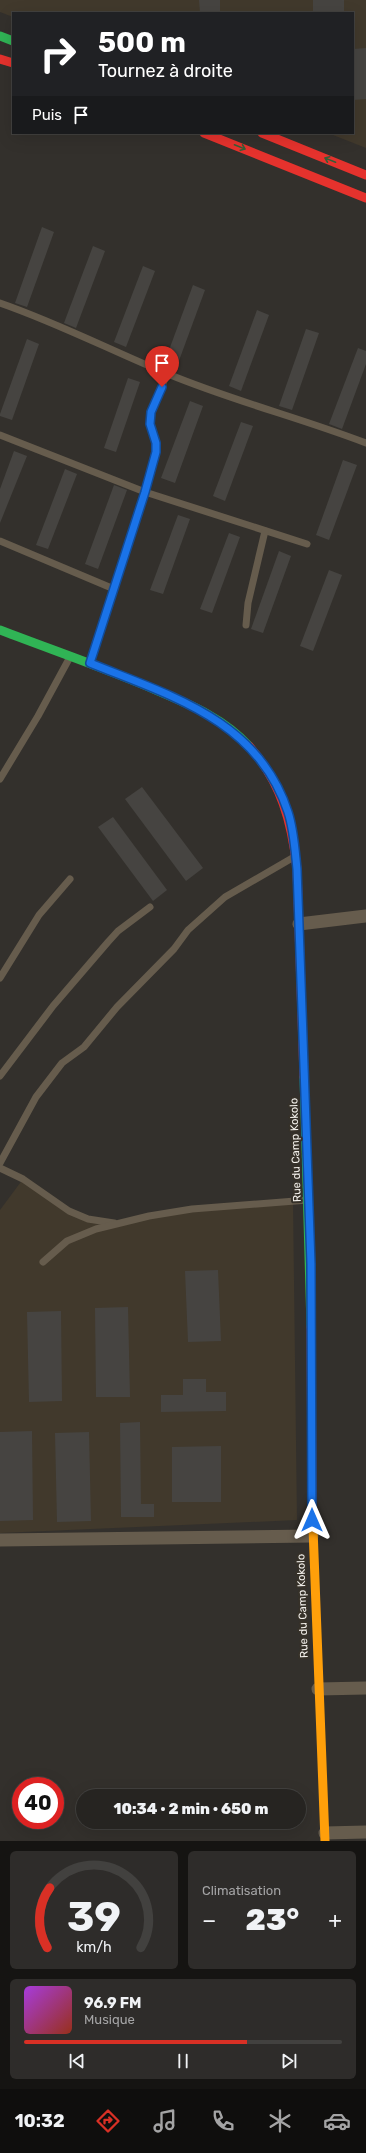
<!DOCTYPE html>
<html lang="fr">
<meta charset="utf-8">
<style>
body{margin:0;font-family:Rubik,sans-serif;background:#2e2c2a;color:#f1f3f6;height:100vh;display:flex;flex-direction:column;font-size:15px;white-space:nowrap}
*{box-sizing:border-box;margin:0}
p{font-size:13px;color:#a4a4a5}
.icon{flex:none;width:22px;height:22px;fill:none;stroke:currentColor;stroke-width:2;stroke-linecap:round;stroke-linejoin:round}
.map{position:relative;height:1841px;overflow:hidden}
.sheet{display:flex;flex-direction:column;gap:10px;padding:10px;background:#151412;flex:1}
.sheet>*{flex:none}
.top-card{position:absolute;left:12px;top:12px;width:342px;height:122px;border-radius:0px;box-shadow:0 4px 16px #0002,0 0 0 1px #42413f;background:#202124;color:#fff;overflow:hidden}
.speed{position:absolute;left:12px;top:1777px;display:flex;gap:8px;font-size:20px;font-weight:700;text-align:center}
.speed>*{display:grid;place-content:center;width:52px;height:52px;border-radius:50%;background:#262421;box-shadow:0 4px 16px #0002,0 0 0 1px #42413f;line-height:1}
.speed .limit{border:6px solid #d22;background:#fff;color:#111}
.pin{position:absolute;display:grid;place-items:center;width:34px;height:34px;color:#fff;margin:-41px -17px;border-radius:50% 50% 50% 0;rotate:-45deg;box-shadow:0 0 4px #0007}
.pin .icon{rotate:45deg}
.me{position:absolute;width:44px;margin:-22px;rotate:0deg;stroke-linejoin:round;filter:drop-shadow(0 0 3px #0008)}
.turn{display:flex;align-items:center;gap:14px;height:84px;padding:0 20px;font-size:18px}
.turn .icon{width:52px;height:52px;stroke-width:2.5}
.turn b{display:block;font-size:28px;line-height:34px}
.then{display:flex;align-items:center;height:38px;padding:0 20px;background:#0003;gap:8px;font-size:15px}
.big{font-size:30px;font-weight:800;line-height:1.1}
.sheet .tile{flex:1;display:flex;flex-direction:column;justify-content:center;gap:6px;min-width:0;padding:0 14px;border-radius:6px;background:#2e2c2a}
.sheet .dial{align-items:center;gap:0}
.dial svg{height:104px;overflow:visible;fill:none;stroke:#42413f;stroke-width:7;stroke-linecap:round;text-anchor:middle}
.dial text{fill:#f1f3f6;stroke:none}
.song{display:flex;align-items:center;gap:12px}
.cover{width:48px;height:48px;border-radius:6px;background:linear-gradient(135deg,hsl(280 70% 55%),hsl(10 70% 35%))}
.played{height:4px;border-radius:2px;background:linear-gradient(90deg,#d93025 70%,#42413f 70%)}
.keys{display:flex;justify-content:space-around;direction:ltr}
.heat{display:flex;justify-content:space-between;align-items:center;font-size:22px;direction:ltr}
.sheet .tiles{flex:1;display:grid;gap:10px;grid-template-columns:1fr 1fr}
.tile:last-child{grid-column:span 2}
.trip{position:absolute;left:76px;top:1789px;width:230px;height:40px;border-radius:20px;background:#262421;box-shadow:0 4px 16px #0002,0 0 0 1px #42413f;font-weight:800;line-height:40px;text-align:center}
.dock{display:flex;height:64px;justify-content:space-around;align-items:center;background:#0f0e0d;color:#a4a4a5}
.dock .icon{width:28px;height:28px}
.dock .current{color:#d93025}
.dock b{font-size:18px;color:#f1f3f6}
.map>svg:first-child{display:block}
.built{fill:#41392c}
.building{fill:#464441}
.lines{fill:none;stroke-linecap:round;stroke-linejoin:round}
.lane{stroke:#665c4d;stroke-width:7}
.street{stroke:#665c4d;stroke-width:13}
.fast{stroke:#30b455;stroke-width:9}
.slow{stroke:#ff9f0a;stroke-width:9}
.jam{stroke:#e5322d;stroke-width:9}
.oneway{stroke:#345f38}
.route-casing{stroke:#114b97;stroke-width:10}
.route{stroke:#1a73e8;stroke-width:7}
.labels{text-anchor:middle;stroke-width:4;stroke-linejoin:round;paint-order:stroke}
.street-label{font-size:11px;fill:#f3f0eb;stroke:#363129}
</style>
<div class="map">
<svg width="366" height="1841" viewBox="0 0 366 1841">
<rect width="100%" height="100%" fill="#33302c"/>
<g class="built">
<polygon points="0,0 366,0 366,148 328,133 353,133 353,13 13,13 13,17 0,12"/>
<polygon points="23,1179 69,1211 117,1224 149,1216 293,1201 297,1520 0,1533 0,1210"/>
</g>
<g class="building">
<polygon points="199,0 220,0 220,13 200,13"/>
<rect x="313" y="0" width="31" height="13"/>
<polygon points="366,48 366,99 353,100 353,49"/>
<polygon points="42,227 54,232 27,307 15,303"/>
<polygon points="93,246 105,251 76,328 64,323"/>
<polygon points="143,266 155,271 126,347 114,342"/>
<polygon points="193,285 205,290 177,366 165,361"/>
<polygon points="257,310 269,315 241,391 229,386"/>
<polygon points="306,329 319,333 292,410 279,406"/>
<polygon points="27,339 39,344 12,420 0,416 0,414"/>
<polygon points="358,348 366,351 366,364 342,429 329,424"/>
<polygon points="128,378 140,382 116,452 104,448"/>
<polygon points="190,401 203,406 175,483 161,478"/>
<polygon points="241,422 253,426 225,501 213,496"/>
<polygon points="14,451 27,456 0,523 0,489"/>
<polygon points="343,460 357,465 329,540 316,535"/>
<polygon points="65,469 77,474 48,549 36,545"/>
<polygon points="114,485 127,490 98,569 85,564"/>
<polygon points="178,515 190,519 163,594 150,590"/>
<polygon points="229,533 240,537 212,613 200,609"/>
<polygon points="279,551 291,556 263,633 251,629"/>
<polygon points="329,570 342,575 313,651 300,646"/>
<polygon points="142,787 203,868 186,881 125,799"/>
<polygon points="113,817 167,890 153,901 98,827"/>
<polygon points="218,1270 221,1341 188,1342 185,1271"/>
<polygon points="128,1307 130,1397 96,1397 95,1308"/>
<polygon points="61,1311 62,1401 29,1402 27,1312"/>
<polygon points="183,1379 206,1379 206,1392 226,1392 226,1411 161,1412 161,1395 183,1395"/>
<polygon points="140,1422 141,1504 154,1504 154,1517 121,1517 120,1423"/>
<polygon points="32,1431 33,1520 0,1521 0,1432"/>
<polygon points="89,1432 91,1521 57,1522 55,1433"/>
<polygon points="221,1446 221,1502 172,1502 172,1447"/>
</g>
<g class="lines">
<g class="lane">
<path d="M0,303c58,20 112,48 168,71 65,27 133,44 198,69"/>
<polyline points="0,435 145,492 307,544"/>
<polyline points="0,541 114,589"/>
<polyline points="246,625 248,603 265,531"/>
<polyline points="90,663 145,492 156,452 156,443 150,424 151,412 167,374"/>
<polyline points="0,779 38,716 70,657"/>
<polyline points="0,978 39,915 70,879"/>
<polyline points="0,1076 53,1006 108,942 118,931 150,907"/>
<polyline points="0,1163 36,1097 62,1063 84,1047 117,1007 174,949 188,930 225,897 294,857"/>
<polyline points="0,1168 23,1179 69,1211 88,1219 114,1223"/>
<polyline points="43,1262 67,1241 96,1229 149,1216 192,1209 308,1200"/>
</g>
<g class="street">
<polyline points="299,924 366,916"/>
<polyline points="0,1540 312,1536"/>
<polyline points="318,1689 366,1688"/>
<polyline points="325,1833 366,1832"/>
</g>
<g class="fast">
<polyline points="0,36 13,41"/>
<path d="M0,630c52,20 105,38 156,60 35,15 67,28 93,56"/>
<polyline points="304,1077 311,1327"/>
</g>
<polyline class="slow" points="312,1502 325,1841"/>
<g class="jam">
<polyline points="0,59 13,63"/>
<polyline points="204,133 366,198"/>
<polyline points="262,133 366,175"/>
<path d="M249,746c32,36 43,76 48,123l7,208"/>
<polyline points="311,1327 312,1502"/>
</g>
</g>
<defs><path id="oneway-shaft" d="M-6 0H5M1.5-3L5.5 0L1.5 3" fill="none" stroke-width="1.6" stroke-linecap="round" stroke-linejoin="round"/></defs>
<g class="oneway">
<use href="#oneway-shaft" transform="translate(240 147) rotate(22)"/>
<use href="#oneway-shaft" transform="translate(330 160) rotate(-158)"/>
</g>
<g class="lines">
<defs>
<path id="route" d="M162,387l-11,25 -1,12 6,19v9l-11,40 -55,171c81,33 168,57 198,149 6,18 7,38 9,57l14,395 1,256"/>
</defs>
<use href="#route" class="route-casing"/>
<use href="#route" class="route"/>
</g>
<g class="labels">
<g class="street-label">
<text transform="translate(295 1150) rotate(-92)" y="4">Rue du Camp Kokolo</text>
<text transform="translate(302 1606) rotate(-92)" y="4">Rue du Camp Kokolo</text>
</g>
</g>
</svg>
<div class="speed"><div class="limit">40</div></div>
<div class="pin" style="left:162px;top:387px;background:#d93025"><svg class="icon" aria-label="arrive" viewBox="0 0 24 24"><path d="M6 21V4h12l-3 4 3 4H6"/></svg></div>
<svg class="me" style="left:312px;top:1520px" viewBox="-20 -20 40 40"><path d="M0-17L14 15 0 8-14 15z" fill="#1a73e8" stroke="#fff" stroke-width="4"/></svg>
<div class="trip">10:34 · 2 min · 650 m</div>
<div class="top-card">
<div class="turn"><svg class="icon" aria-label="right" viewBox="0 0 24 24"><path d="M7 20v-9h11M14 6l5 5-5 5"/></svg><div><b>500 m</b>Tournez à droite</div></div>
<div class="then">Puis<svg class="icon" aria-label="arrive" viewBox="0 0 24 24"><path d="M6 21V4h12l-3 4 3 4H6"/></svg></div>
</div>
</div>
<section class="sheet">
<div class="tiles">
<div class="tile dial"><svg viewBox="0 0 100 80">
<path d="M14 69A42 42 0 1 1 86 69"/>
<path d="M14 69A42 42 0 0 1 16 23" stroke="#d93025"/>
<text x="50" y="56" font-size="32" font-weight="700">39</text>
<text x="50" y="72" font-size="11">km/h</text>
</svg></div>
<div class="tile"><p>Climatisation</p>
<div class="heat"><a>−</a><b class="big">23°</b><a>+</a></div>
</div>
<div class="tile">
<div class="song"><i class="cover"></i><div><b>96.9 FM</b><p>Musique</p></div></div>
<div class="played"></div>
<div class="keys"><svg class="icon" aria-label="previous" viewBox="0 0 24 24"><path d="M18 5L8 12l10 7zM5 5v14"/></svg><svg class="icon" aria-label="pause" viewBox="0 0 24 24"><path d="M8 5v14M16 5v14"/></svg><svg class="icon" aria-label="next" viewBox="0 0 24 24"><path d="M6 5l10 7-10 7zM19 5v14"/></svg></div>
</div>
</div>
</section>
<nav class="dock">
<b>10:32</b>
<svg class="icon current" aria-label="directions" viewBox="0 0 24 24"><path d="M12 3l9 9-9 9-9-9zM9 14v-3h6M13 9l2 2-2 2"/></svg>
<svg class="icon" aria-label="music" viewBox="0 0 24 24"><path d="M9 18V5l10-2v13"/><circle cx="6" cy="18" r="3"/><circle cx="16" cy="16" r="3"/></svg>
<svg class="icon" aria-label="phone" viewBox="0 0 24 24"><path d="M5 4h4l2 5-3 2q2 4 5 5l2-3 5 2v4C11 20 4 13 5 4z"/></svg>
<svg class="icon" aria-label="climate" viewBox="0 0 24 24"><path d="M12 3v18M4 7l16 10M4 17L20 7"/></svg>
<svg class="icon" aria-label="car" viewBox="0 0 24 24"><path d="M5 17H2v-5l4-1 3-4h7l3 4 3 1v5h-3M9 17h6M6 11h13"/><circle cx="7" cy="17" r="2"/><circle cx="17" cy="17" r="2"/></svg>
</nav>
